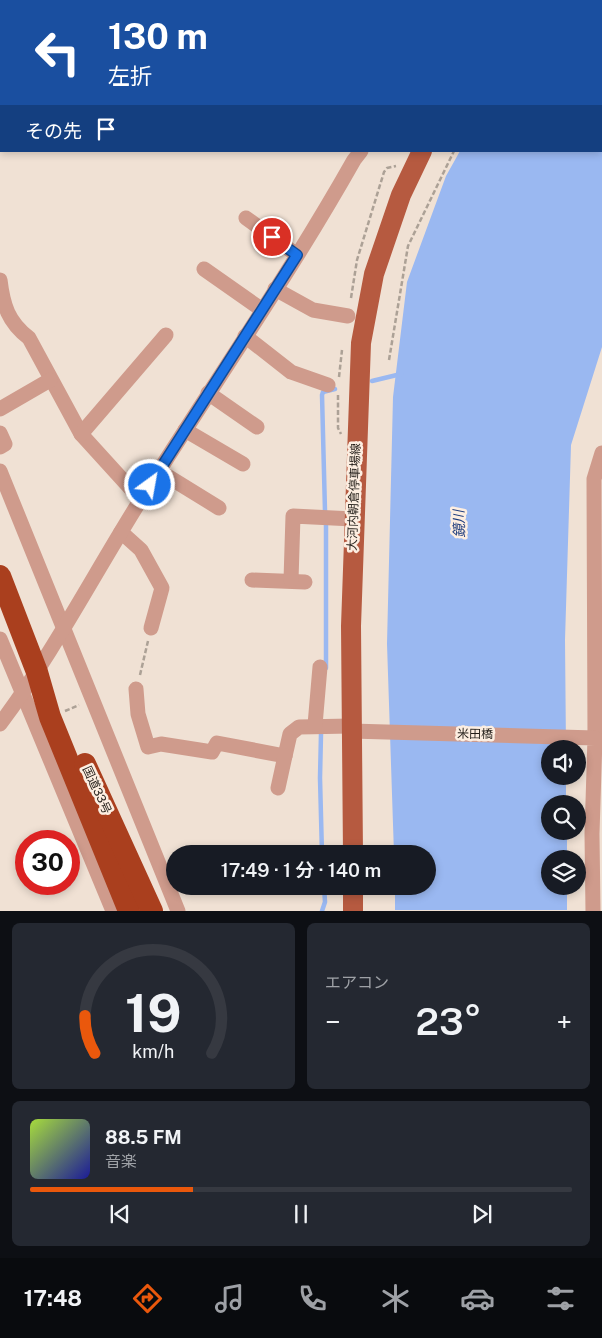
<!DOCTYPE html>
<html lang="ja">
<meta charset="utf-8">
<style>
body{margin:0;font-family:"Public Sans","Noto Sans JP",sans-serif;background:#242831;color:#f1f3f6;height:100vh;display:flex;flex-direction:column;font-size:19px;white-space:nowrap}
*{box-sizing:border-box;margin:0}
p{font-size:16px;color:#9ea1a6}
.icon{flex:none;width:28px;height:28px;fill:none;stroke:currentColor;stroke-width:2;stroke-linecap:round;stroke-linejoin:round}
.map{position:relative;height:911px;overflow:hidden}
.sheet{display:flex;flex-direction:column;gap:12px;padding:12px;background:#0d0f14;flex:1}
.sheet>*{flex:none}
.banner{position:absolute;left:0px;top:0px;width:602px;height:152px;box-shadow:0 2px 8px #0003;background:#1a4fa0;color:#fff;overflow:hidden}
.fabs{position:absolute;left:541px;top:740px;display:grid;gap:10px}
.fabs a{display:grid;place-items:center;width:45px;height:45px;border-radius:50%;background:#171b24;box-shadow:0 2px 8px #0003;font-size:25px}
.speed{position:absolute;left:15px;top:830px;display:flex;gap:10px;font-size:25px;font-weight:700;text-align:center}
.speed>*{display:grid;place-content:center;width:65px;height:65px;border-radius:50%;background:#171b24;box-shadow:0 2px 8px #0003;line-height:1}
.speed .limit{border:8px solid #d22;background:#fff;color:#111}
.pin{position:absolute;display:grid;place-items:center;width:42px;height:42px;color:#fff;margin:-21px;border:2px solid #fff;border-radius:50%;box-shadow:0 1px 5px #0007}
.me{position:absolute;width:55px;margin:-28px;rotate:32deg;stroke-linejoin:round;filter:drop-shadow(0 0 4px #0008)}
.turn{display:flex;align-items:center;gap:18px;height:105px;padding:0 25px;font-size:22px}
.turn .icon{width:65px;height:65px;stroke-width:2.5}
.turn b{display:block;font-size:35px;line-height:42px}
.then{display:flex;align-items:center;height:48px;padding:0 25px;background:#0003;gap:10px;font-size:19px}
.big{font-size:38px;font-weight:600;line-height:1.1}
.sheet .widget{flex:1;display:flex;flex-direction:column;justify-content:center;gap:8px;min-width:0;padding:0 18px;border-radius:8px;background:#242831}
.sheet .dial{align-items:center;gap:0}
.dial svg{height:130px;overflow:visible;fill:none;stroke:#363941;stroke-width:7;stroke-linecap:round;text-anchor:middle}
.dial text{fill:#f1f3f6;stroke:none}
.song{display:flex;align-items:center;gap:15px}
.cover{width:60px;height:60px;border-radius:8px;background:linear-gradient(135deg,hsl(80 70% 55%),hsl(240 70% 35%))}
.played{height:5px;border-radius:2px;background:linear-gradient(90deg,#ea580c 30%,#363941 30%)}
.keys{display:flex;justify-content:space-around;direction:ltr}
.heat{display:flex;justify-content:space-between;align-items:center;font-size:28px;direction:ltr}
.sheet .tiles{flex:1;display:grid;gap:12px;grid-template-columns:1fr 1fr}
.widget:last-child{grid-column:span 2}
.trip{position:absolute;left:166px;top:845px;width:270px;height:50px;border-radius:25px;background:#171b24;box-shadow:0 2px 8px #0003;font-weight:600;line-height:50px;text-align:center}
.tab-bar{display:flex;height:80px;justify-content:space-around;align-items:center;background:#090b0e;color:#9ea1a6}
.tab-bar .icon{width:35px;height:35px}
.tab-bar .on{color:#ea580c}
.tab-bar b{font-size:22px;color:#f1f3f6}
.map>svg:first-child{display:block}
.water{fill:#9ab8f1}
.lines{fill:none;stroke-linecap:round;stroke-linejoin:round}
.stream{stroke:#9ab8f1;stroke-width:4.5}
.path{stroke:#aca196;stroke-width:2.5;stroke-dasharray:5 2.5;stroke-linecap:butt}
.minor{stroke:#cf9b8c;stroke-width:15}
.major{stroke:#b65a40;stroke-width:20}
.highway{stroke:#aa3f1e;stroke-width:22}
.route-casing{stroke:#114b97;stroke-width:12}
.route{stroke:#1a73e8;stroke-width:9}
.labels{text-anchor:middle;stroke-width:5;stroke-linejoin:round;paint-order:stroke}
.street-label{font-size:12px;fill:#221d18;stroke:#fdeee1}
.water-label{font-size:14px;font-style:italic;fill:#1c3a7c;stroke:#fdeee1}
</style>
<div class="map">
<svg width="602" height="911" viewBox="0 0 602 911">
<rect width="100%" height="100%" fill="#f0e1d4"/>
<polygon class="water" points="553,0 602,0 602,347 571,445 565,640 566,749 550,749 550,776 566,776 566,804 550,804 550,831 567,831 567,859 550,859 550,886 567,886 567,910 395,910 395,886 428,886 428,854 394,854 387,644 393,397 407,282 446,176 460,151 601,151 601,1"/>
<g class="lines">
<g class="stream">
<polyline points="372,381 401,374"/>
<polyline points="325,511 322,395 323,392 335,389"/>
<polyline points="326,525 326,668"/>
<polyline points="321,734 320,778 322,854"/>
<polyline points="322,911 325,902 324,886"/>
</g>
<g class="path">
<polyline points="550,1 551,0"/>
<polyline points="351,298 357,260 384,172 387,168 396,166"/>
<polyline points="389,360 408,246 454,151"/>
<polyline points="339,377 342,350"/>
<polyline points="338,395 338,428 341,434"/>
<polyline points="140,675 148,641"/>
<polyline points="65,711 79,705"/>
</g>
<g class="minor">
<polyline points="216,0 217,1"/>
<polyline points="298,0 299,1"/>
<polyline points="384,0 385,1"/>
<polyline points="437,0 438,1"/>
<polyline points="483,1 485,0"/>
<polyline points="246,218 297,255"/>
<polyline points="204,269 261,309"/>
<path d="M0,280c3,25 8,42 29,58l52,96 60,66"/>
<polyline points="275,289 313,310 348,316"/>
<polyline points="245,336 291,372 328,385"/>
<polyline points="208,393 257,427"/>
<polyline points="0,409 50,380"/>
<polyline points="185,430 243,464"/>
<polyline points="0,433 5,444 0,447"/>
<polyline points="81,434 166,335"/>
<polyline points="0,471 178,911"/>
<polyline points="159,471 219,508"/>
<polyline points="121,532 141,550 162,588 151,628"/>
<polyline points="252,580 305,582"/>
<polyline points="291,580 293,516 353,519"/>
<polyline points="0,639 113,911"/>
<polyline points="595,678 595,738 594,479 602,453"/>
<polyline points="136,689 138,714 148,747 161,744 212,752 217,743 285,756 290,734 299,727 351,726"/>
<path d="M0,724c54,-72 95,-152 143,-228 70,-111 146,-221 211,-336l7,-9"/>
<polyline points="315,725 320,667"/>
<polyline points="351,731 595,738 592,834 593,911"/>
<polyline points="278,788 285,756"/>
</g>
<g class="major">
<polyline points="516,1 516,0"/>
<polyline points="353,854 351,626 361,343 374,274 401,195 422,151"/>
<polyline points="353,886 353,911"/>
</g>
<g class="highway">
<polyline points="0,576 37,672 50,717 129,911"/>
<polyline points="85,764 152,911"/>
</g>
</g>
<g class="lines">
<defs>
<polyline id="route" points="150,485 297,255 272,237"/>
</defs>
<use href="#route" class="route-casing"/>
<use href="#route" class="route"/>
</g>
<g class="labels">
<g class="street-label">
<text transform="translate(354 497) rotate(-88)" y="4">大河内朝倉停車場線</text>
<text transform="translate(475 734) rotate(1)" y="4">米田橋</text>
<text transform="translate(97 790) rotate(65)" y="4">国道33号</text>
</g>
<g class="water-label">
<text transform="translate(459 524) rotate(-92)" y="5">鏡川</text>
</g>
</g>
</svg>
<div class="fabs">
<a><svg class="icon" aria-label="sound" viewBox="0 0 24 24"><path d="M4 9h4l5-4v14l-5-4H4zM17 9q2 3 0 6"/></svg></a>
<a><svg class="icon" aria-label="search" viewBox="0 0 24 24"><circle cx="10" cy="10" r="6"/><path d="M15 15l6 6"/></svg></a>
<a><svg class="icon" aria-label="layers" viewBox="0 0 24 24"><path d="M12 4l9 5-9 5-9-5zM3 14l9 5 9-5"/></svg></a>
</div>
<div class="speed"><div class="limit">30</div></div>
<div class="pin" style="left:272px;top:237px;background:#d93025"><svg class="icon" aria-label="arrive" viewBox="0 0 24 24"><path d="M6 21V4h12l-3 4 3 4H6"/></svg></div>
<svg class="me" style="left:150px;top:485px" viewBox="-20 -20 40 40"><circle r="17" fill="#1a73e8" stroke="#fff" stroke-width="3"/><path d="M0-11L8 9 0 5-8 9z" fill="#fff"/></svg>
<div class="trip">17:49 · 1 分 · 140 m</div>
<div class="banner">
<div class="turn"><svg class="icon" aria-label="left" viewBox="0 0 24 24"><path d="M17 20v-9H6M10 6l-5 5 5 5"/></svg><div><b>130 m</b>左折</div></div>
<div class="then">その先<svg class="icon" aria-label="arrive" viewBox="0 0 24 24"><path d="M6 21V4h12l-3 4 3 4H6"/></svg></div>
</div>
</div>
<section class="sheet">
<div class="tiles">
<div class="widget dial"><svg viewBox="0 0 100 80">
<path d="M14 69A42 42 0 1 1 86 69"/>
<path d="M14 69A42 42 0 0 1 8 46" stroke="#ea580c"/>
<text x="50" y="56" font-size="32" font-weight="700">19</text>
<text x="50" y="72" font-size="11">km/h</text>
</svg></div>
<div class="widget"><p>エアコン</p>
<div class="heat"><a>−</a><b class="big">23°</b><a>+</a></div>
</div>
<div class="widget">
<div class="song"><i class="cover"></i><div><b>88.5 FM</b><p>音楽</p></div></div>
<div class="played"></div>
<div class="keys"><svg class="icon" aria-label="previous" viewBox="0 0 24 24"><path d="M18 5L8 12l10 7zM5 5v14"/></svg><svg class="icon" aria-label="pause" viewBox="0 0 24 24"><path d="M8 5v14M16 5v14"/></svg><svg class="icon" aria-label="next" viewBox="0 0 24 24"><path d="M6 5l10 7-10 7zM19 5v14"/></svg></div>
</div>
</div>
</section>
<nav class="tab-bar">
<b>17:48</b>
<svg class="icon on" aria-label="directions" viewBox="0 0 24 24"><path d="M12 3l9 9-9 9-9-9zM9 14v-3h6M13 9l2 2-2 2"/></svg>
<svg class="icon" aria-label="music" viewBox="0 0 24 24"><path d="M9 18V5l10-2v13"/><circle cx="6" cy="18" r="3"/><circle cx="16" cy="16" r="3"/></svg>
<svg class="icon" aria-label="phone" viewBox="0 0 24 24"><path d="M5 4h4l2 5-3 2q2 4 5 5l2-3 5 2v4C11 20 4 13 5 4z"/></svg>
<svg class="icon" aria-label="climate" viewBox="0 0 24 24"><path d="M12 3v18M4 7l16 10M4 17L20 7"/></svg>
<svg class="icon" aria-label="car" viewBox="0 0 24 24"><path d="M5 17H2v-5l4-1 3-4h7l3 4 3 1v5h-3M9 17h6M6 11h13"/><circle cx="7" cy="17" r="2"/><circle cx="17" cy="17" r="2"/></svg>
<svg class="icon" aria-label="filters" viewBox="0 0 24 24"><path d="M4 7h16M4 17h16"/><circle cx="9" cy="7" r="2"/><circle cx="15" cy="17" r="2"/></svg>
</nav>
